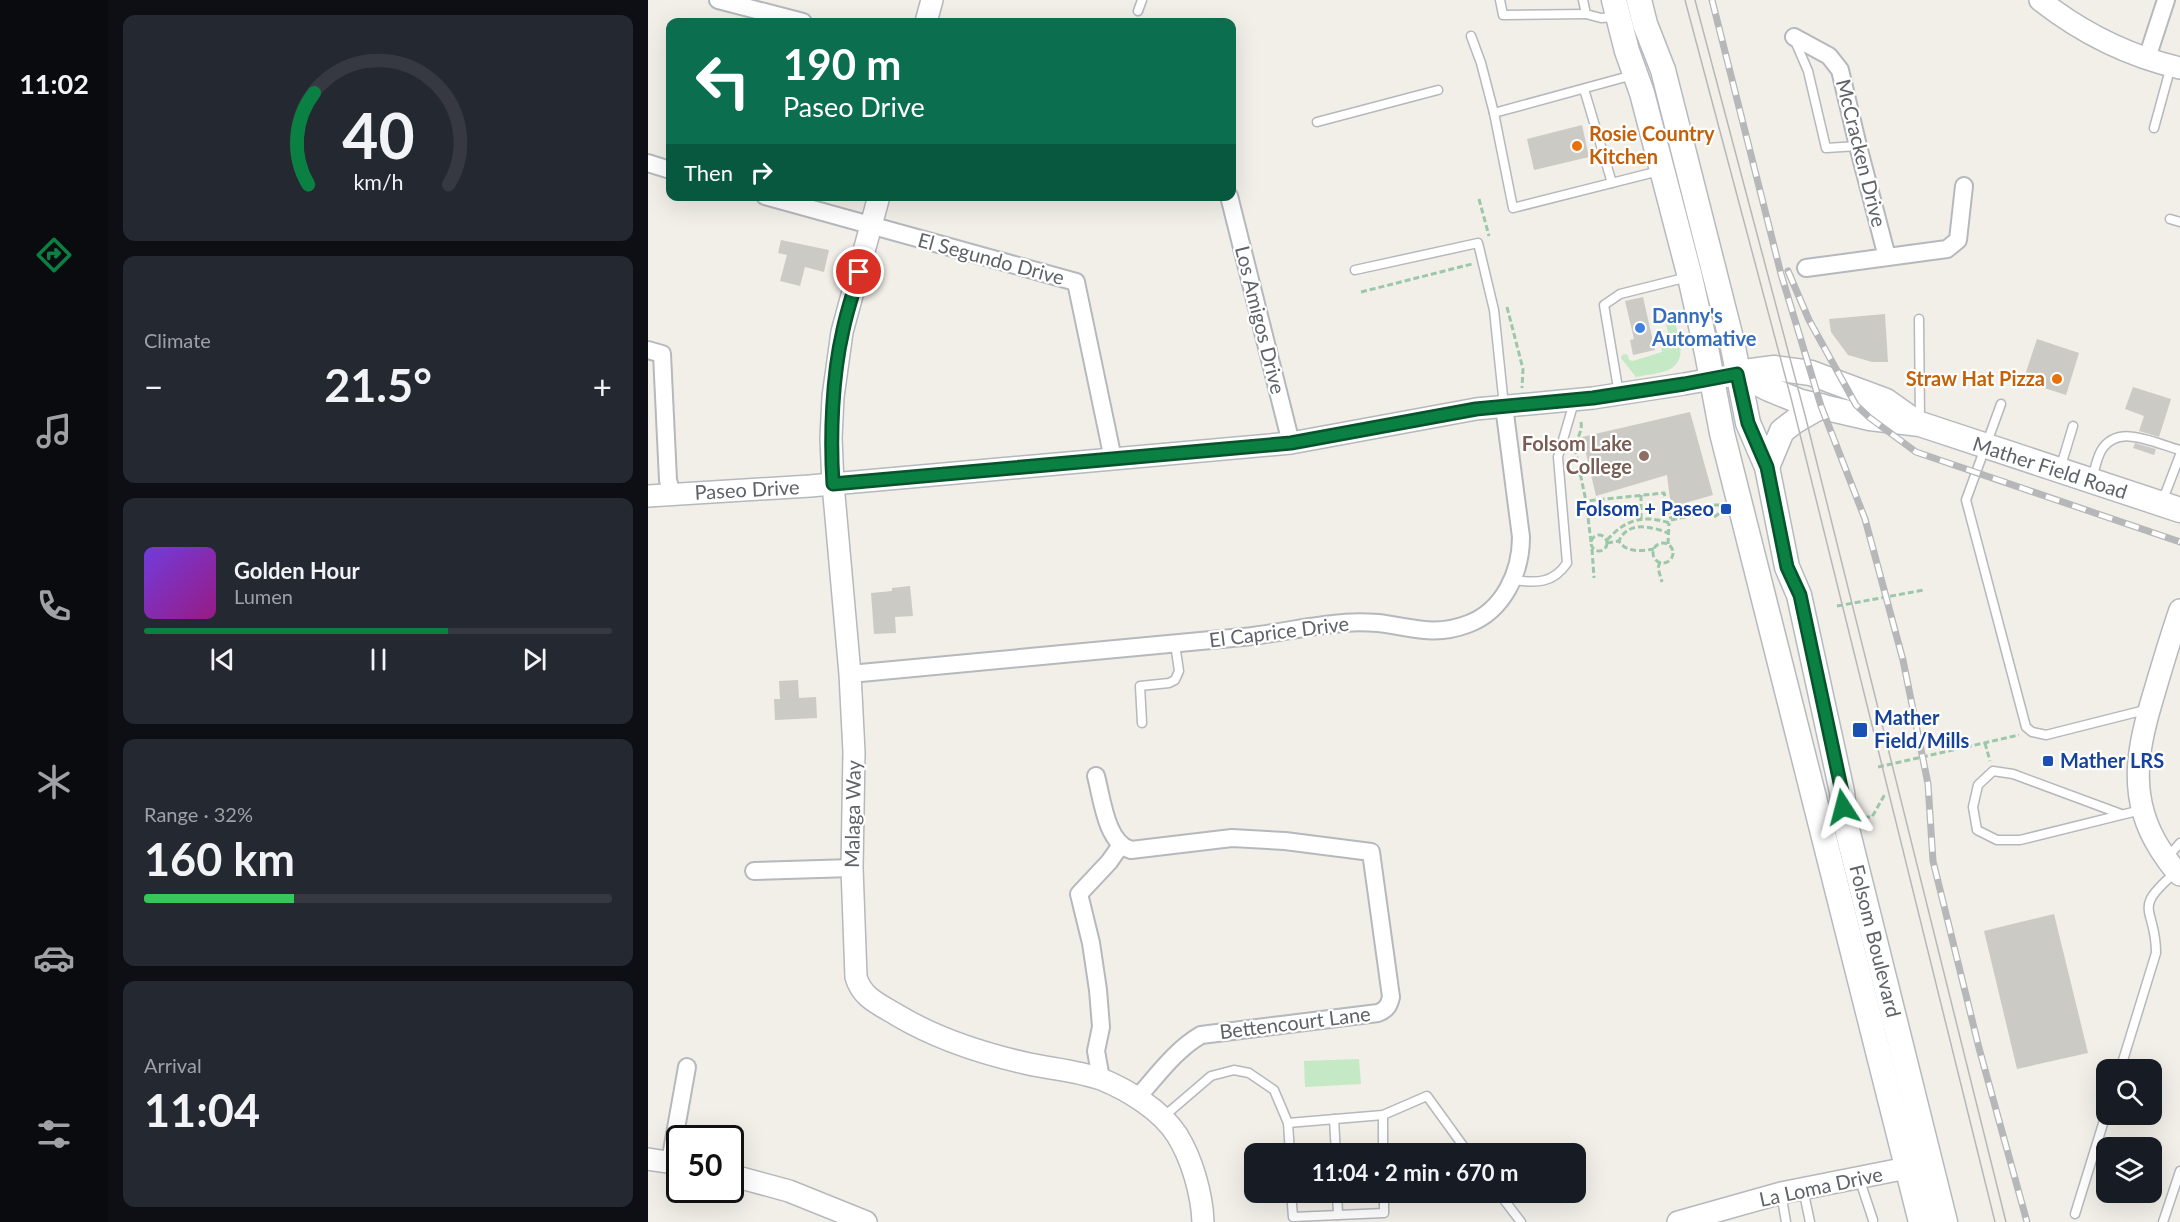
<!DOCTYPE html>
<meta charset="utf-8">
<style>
body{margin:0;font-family:Lato,sans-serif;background:#242831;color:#f1f3f6;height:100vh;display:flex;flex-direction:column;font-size:22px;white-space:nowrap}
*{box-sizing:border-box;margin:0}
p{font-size:20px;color:#9ea1a6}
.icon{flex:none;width:33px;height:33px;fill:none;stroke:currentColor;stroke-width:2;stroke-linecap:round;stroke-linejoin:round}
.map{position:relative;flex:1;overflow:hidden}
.sheet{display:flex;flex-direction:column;gap:15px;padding:15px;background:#0d0f14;width:540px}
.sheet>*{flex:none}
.top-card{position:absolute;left:18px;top:18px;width:570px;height:183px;border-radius:12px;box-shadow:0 6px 24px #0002;background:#0b6e4f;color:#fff;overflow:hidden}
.tools{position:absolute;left:1448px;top:1059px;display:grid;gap:12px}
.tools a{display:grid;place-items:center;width:66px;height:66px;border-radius:12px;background:#171b24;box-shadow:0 6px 24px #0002;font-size:30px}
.speed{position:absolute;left:18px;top:1125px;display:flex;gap:12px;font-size:30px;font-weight:700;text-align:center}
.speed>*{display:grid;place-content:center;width:78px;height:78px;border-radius:50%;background:#171b24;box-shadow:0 6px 24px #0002;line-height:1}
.speed .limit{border:3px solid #111;border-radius:9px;background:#fff;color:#111}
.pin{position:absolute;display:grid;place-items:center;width:51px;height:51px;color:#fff;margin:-26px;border:3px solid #fff;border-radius:50%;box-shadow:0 2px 6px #0007}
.me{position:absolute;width:66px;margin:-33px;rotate:351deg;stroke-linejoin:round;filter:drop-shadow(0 0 4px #0008)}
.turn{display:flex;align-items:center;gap:21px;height:126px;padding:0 18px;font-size:27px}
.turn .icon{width:78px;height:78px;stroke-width:2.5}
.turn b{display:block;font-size:42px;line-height:51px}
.then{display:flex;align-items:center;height:57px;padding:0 18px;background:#0003;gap:12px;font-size:22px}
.big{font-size:45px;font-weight:700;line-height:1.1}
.sheet .card{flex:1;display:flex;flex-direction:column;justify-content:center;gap:9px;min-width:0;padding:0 21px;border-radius:12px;background:#242831}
.sheet .dial{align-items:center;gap:0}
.dial svg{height:156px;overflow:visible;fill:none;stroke:#363941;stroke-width:7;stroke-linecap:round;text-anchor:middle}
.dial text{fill:#f1f3f6;stroke:none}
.song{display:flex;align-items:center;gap:18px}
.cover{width:72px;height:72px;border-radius:9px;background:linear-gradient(135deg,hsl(260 70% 55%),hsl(310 70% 35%))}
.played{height:6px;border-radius:3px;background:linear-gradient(90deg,#0b8043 65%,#363941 65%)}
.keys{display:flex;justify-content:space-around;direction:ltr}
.heat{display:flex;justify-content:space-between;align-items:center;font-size:33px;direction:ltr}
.charge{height:9px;border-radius:4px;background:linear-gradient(90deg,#34c759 32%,#363941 0)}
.trip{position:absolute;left:596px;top:1143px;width:342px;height:60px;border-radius:12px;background:#171b24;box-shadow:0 6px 24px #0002;font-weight:700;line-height:60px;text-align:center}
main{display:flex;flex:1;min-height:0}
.dock{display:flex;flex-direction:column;width:108px;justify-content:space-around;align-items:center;background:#090b0e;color:#9ea1a6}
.dock .icon{width:42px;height:42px}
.dock .current{color:#0b8043}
.dock b{font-size:27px;color:#f1f3f6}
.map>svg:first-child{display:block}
.green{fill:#c5e8c5}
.building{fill:#cccac5}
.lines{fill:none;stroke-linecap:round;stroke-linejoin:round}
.service-casing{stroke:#b5b8bc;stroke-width:11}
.minor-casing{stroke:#b5b8bc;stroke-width:20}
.tertiary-casing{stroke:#b5b8bc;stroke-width:24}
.secondary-casing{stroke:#b6babf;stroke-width:27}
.path{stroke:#9cc7a9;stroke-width:3;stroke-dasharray:6 3;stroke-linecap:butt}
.service{stroke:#fff;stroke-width:8}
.minor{stroke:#fff;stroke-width:16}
.tertiary{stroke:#fff;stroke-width:21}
.secondary{stroke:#fff;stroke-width:24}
.tram{stroke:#b6b7b8;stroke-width:1.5}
.rail-casing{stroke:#b6b7b8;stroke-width:7}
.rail{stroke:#fff;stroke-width:4.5;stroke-dasharray:14;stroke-linecap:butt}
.route-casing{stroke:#07532c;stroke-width:15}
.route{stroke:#0b8043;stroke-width:10}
.food-dot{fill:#e8710a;stroke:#fff;stroke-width:2}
.shop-dot{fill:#3f7fe0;stroke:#fff;stroke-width:2}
.education-dot{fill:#8d6e63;stroke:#fff;stroke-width:2}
.transit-dot{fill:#1a4fb4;stroke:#fff;stroke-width:2}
.labels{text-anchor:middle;stroke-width:4.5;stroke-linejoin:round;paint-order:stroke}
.food-label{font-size:20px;font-weight:bold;fill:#c56008;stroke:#fff;text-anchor:start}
.street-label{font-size:20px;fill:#5f6368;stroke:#fff}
.shop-label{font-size:20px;font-weight:bold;fill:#366cbe;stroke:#fff;text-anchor:start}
.education-label{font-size:20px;font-weight:bold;fill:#785e54;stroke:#fff;text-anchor:end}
.transit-label{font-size:20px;font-weight:bold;fill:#164399;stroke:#fff;text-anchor:start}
</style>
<main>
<nav class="dock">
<b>11:02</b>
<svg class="icon current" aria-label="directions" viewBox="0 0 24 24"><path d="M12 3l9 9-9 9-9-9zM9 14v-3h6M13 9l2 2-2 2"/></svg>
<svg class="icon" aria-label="music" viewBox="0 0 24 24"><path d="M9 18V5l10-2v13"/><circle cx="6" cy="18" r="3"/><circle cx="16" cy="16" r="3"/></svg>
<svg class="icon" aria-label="phone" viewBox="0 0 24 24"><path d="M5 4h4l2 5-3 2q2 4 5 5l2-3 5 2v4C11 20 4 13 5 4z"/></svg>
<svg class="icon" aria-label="climate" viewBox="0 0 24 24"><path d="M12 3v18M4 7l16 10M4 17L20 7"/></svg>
<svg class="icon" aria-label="car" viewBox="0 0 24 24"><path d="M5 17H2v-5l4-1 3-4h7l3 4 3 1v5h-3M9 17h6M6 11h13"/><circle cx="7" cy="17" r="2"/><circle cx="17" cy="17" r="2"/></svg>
<svg class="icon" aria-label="filters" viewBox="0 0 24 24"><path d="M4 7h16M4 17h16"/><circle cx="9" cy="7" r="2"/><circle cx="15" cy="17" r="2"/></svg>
</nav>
<section class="sheet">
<div class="card dial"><svg viewBox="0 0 100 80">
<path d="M14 69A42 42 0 1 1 86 69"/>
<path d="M14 69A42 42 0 0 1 17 22" stroke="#0b8043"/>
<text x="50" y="56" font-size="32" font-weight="700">40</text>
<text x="50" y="72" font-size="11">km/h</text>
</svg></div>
<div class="card"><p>Climate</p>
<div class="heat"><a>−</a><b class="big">21.5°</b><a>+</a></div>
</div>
<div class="card">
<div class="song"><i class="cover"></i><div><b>Golden Hour</b><p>Lumen</p></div></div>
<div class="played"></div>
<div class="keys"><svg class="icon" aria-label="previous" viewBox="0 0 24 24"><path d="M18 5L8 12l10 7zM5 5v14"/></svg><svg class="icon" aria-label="pause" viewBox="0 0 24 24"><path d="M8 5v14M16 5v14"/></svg><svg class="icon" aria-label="next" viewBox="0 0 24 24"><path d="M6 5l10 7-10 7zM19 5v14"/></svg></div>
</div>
<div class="card"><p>Range · 32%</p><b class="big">160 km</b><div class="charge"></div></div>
<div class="card"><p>Arrival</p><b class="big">11:04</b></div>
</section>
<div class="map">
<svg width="1532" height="1222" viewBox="0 0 1532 1222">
<rect width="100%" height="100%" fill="#f1efe8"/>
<g class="green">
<polygon points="1024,311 1031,338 1022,340 1018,324 1019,312"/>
<path d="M1032,342c5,32 -20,30 -44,35l-15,-19 1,-3 5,-1 2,6 4,1 29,-9 -1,-4z"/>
<polygon points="711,1059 713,1084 657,1087 656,1061"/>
</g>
<g class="building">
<polygon points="934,125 941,157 886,170 879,139"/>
<polygon points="133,240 181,250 176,272 157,267 152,286 132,281 139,255 130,253"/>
<polygon points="995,297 1007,350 985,355 982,340 986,339 977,301"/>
<polygon points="1237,314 1240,362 1224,362 1200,355 1183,332 1181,319"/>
<polygon points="1389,339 1431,353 1418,395 1375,381"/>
<polygon points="1485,387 1523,399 1511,437 1491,431 1496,416 1477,409"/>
<polygon points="1042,412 1065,495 1023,507 1019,475 948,496 934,437"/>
<polygon points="1487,443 1508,449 1506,455 1485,448"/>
<polygon points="262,586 265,616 247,617 248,633 226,634 223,593 244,591 244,588"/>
<polygon points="150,680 151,698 168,697 169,718 127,720 126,699 132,699 131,681"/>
<polygon points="1406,914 1440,1053 1369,1069 1336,931"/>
</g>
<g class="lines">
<defs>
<g id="service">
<polyline points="852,0 855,15 938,14"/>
<polyline points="935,0 938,14 953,18 967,17"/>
<polyline points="490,11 494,0"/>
<polyline points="823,36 833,63 846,113"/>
<polyline points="1147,41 1160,71 1178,148 1210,146"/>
<polyline points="985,75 846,113 865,208 1011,171"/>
<polyline points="936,89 964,183"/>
<polyline points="669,122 790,90"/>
<polyline points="1506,128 1523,66"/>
<polyline points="1522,219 1532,222"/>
<polyline points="707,270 830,243 846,310 856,406"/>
<polyline points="1271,319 1272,421"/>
<polyline points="971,394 956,305 972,294 1040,277"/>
<polyline points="1353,404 1318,500 1378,727 1384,732 1398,735 1501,709"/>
<polyline points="1412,469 1425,426"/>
<path d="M1444,478c3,-9 5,-20 9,-27 17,-29 55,-7 79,-1"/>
<polyline points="1514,502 1532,455"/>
<path d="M865,580c23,3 40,4 54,-17l-9,-106 16,-55"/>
<polyline points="494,723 492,686 521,683 527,680 531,671 527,644"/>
<polyline points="1473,814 1365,774 1345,771 1330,785 1325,807 1329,830 1349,840 1372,840 1493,810"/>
<polyline points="1519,858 1532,843"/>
<path d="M1472,1070l36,-117c0,-47 -26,-42 20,-81"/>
<polyline points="735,1115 735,1154"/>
<polyline points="514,1118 563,1076 586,1070 601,1073 626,1090 640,1123 642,1154"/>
<polyline points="686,1119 688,1154"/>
<polyline points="640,1123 735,1115 779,1096 821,1154"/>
<polyline points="1211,1178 1225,1220"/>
<polyline points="1155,1189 1162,1222"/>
<polyline points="643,1192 645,1217 736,1213 736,1192"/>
<polyline points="689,1192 690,1215"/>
<polyline points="850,1192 873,1222"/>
<polyline points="1133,1193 1138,1222"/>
<polyline points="1427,1214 1458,1114"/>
<polyline points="1515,1222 1532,1171"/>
</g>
<g id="minor">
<polyline points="70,0 155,22"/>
<polyline points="1146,37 1181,56 1192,70 1210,146 1239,257"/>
<polyline points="1499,58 1518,0"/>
<polyline points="0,163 22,170"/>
<polyline points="117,196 428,282 465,459"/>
<polyline points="581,196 643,443"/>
<polyline points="1158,268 1299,249 1310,240 1316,186"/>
<polyline points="0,350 14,354 20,480 24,494"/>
<path d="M202,674c131,-12 262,-24 393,-37 30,-3 60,-10 90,-13 15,-2 30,-2 45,-1 34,4 56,14 90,1 35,-13 53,-51 53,-87l-17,-131"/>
<path d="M448,776c6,22 10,67 35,74l101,-12 53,3 86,11 20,145c-2,9 -5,13 -13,16l-177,22c-26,15 -44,41 -64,63"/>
<polyline points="106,871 204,868"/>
<polyline points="453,1079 448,1051 453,1027 450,990 443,943 431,894 461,862 473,845"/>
<polyline points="22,1162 39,1067"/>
</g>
<g id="tertiary">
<path d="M1392,0c42,33 88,56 140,68"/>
<polyline points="278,22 284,0"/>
<path d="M231,196l-37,136 -9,65 -2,41 2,46 17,190 4,78 -2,116 4,109c6,21 23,27 41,38 40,24 87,39 132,49 24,5 49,7 72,15 27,11 60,31 76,56 15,24 25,59 26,87"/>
<polyline points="0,496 162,486 643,443 828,409 945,398 1036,384 1081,376"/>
<path d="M1532,610c-9,26 -17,53 -25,80 -17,56 -29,106 5,159 6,9 12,19 20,26"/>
<polyline points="0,1159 32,1164"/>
<polyline points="82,1175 141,1191 218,1222"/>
<polyline points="1030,1222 1133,1193 1274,1165"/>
</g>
<g id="secondary">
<polyline points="966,0 979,51 994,93 1042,277 1059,353 1074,433 1273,1222"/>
<polyline points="991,0 997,24 1015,70 1084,342 1100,423 1119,467 1139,567 1151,595 1194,792 1197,821 1297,1222"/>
<polyline points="1089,373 1121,389 1153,402 1222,418 1272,424 1532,510"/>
<polyline points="1089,373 1126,368 1163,373 1238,401 1269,423"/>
<polyline points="1119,467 1134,431 1147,421 1173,406"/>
</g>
</defs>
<use href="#service" class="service-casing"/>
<use href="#minor" class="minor-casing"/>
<use href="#tertiary" class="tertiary-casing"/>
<use href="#secondary" class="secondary-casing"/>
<g class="path">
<polyline points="831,199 841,236"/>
<polyline points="713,292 824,264"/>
<polyline points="859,307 875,369 874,388"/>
<path d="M933,422c2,11 -6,17 -6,27l11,52"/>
<polyline points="993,495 993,519"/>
<polyline points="1072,505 1062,505 1059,508 1059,512 1066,517 1075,511"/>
<polyline points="1023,520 1059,512"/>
<circle cx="951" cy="543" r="8"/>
<path d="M959,540c18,-20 36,-26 62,-17"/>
<polyline points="943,542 938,501 1016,493 1023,519"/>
<circle cx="1015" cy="553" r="10"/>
<polyline points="959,543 971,541"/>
<polyline points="1020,544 1021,523"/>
<polyline points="944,549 946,578"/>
<path d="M1006,549c-12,2 -28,4 -35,-8 9,-21 34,-14 49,-8"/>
<polyline points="1012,562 1010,568 1014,582"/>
<polyline points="1189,606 1276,590"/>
<polyline points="1337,743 1342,761"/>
<polyline points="1230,767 1371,735"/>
<polyline points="1216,817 1224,817 1237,794"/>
</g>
<use href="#service" class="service"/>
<use href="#minor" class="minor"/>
<use href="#tertiary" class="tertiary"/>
<use href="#secondary" class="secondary"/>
<g class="tram">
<polyline points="1037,0 1143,398 1347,1222"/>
<polyline points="1047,0 1157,415 1358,1222"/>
</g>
<defs>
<g id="rail">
<polyline points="1064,0 1133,274 1173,406 1217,519 1255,660 1280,784 1285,861 1331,1048 1379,1222"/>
<polyline points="1140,271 1161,320 1208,405 1222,418 1268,452 1532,542"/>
</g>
</defs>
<use href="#rail" class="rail-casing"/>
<use href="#rail" class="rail"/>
</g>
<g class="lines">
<defs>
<path id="route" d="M211,272c-5,19 -12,38 -16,58 -11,47 -13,106 -10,154l458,-41 185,-34 117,-11 91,-14 53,-10 11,49 19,44 20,100 13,28 42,197 1,15"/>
</defs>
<use href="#route" class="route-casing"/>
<use href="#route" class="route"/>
</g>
<g class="food-dot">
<circle cx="929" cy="146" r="6"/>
<circle cx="1409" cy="379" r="6"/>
</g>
<circle class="shop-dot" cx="992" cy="328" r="6"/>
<circle class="education-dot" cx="996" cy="456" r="6"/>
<g class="transit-dot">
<rect x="1072" y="503" width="12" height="12" rx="3"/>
<rect x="1204" y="722" width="16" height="16" rx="3"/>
<rect x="1394" y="755" width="12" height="12" rx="3"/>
</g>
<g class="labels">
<g class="food-label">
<text x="941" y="141">Rosie Country<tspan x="941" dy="23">Kitchen</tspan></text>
<text x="1397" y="386" text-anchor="end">Straw Hat Pizza</text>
</g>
<g class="street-label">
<text transform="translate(1213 153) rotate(76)" y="7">McCracken Drive</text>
<text transform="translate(343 259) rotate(15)" y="7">El Segundo Drive</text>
<text transform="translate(612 320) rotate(76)" y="7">Los Amigos Drive</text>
<text transform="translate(1402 468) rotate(18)" y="7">Mather Field Road</text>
<text transform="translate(99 490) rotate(-3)" y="7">Paseo Drive</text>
<text transform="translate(631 632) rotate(-7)" y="7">El Caprice Drive</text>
<text transform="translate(205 814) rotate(-89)" y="7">Malaga Way</text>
<text transform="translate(1227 941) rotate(76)" y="7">Folsom Boulevard</text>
<text transform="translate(647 1023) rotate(-7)" y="7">Bettencourt Lane</text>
<text transform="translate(1173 1187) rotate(-12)" y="7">La Loma Drive</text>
</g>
<g class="shop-label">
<text x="1004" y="323">Danny's<tspan x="1004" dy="23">Automative</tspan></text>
</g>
<g class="education-label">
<text x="984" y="451">Folsom Lake<tspan x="984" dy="23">College</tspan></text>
</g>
<g class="transit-label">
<text x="1066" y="516" text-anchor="end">Folsom + Paseo</text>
<text x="1226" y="725">Mather<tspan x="1226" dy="23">Field/Mills</tspan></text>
<text x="1412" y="768">Mather LRS</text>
</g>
</g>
</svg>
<div class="tools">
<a><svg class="icon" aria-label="search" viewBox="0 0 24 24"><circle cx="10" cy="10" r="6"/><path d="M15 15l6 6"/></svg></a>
<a><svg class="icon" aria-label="layers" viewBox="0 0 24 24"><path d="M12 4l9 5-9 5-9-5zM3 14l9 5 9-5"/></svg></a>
</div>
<div class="speed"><div class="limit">50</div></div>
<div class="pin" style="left:211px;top:272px;background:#d93025"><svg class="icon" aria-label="arrive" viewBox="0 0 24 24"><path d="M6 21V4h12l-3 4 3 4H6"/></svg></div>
<svg class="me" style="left:1195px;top:807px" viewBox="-20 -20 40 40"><path d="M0-17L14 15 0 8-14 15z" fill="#0b8043" stroke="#fff" stroke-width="4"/></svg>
<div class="trip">11:04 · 2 min · 670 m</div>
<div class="top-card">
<div class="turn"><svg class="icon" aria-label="left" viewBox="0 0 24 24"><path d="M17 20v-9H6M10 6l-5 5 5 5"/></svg><div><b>190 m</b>Paseo Drive</div></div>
<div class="then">Then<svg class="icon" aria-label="right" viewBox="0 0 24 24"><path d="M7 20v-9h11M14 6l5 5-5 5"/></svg></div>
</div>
</div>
</main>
